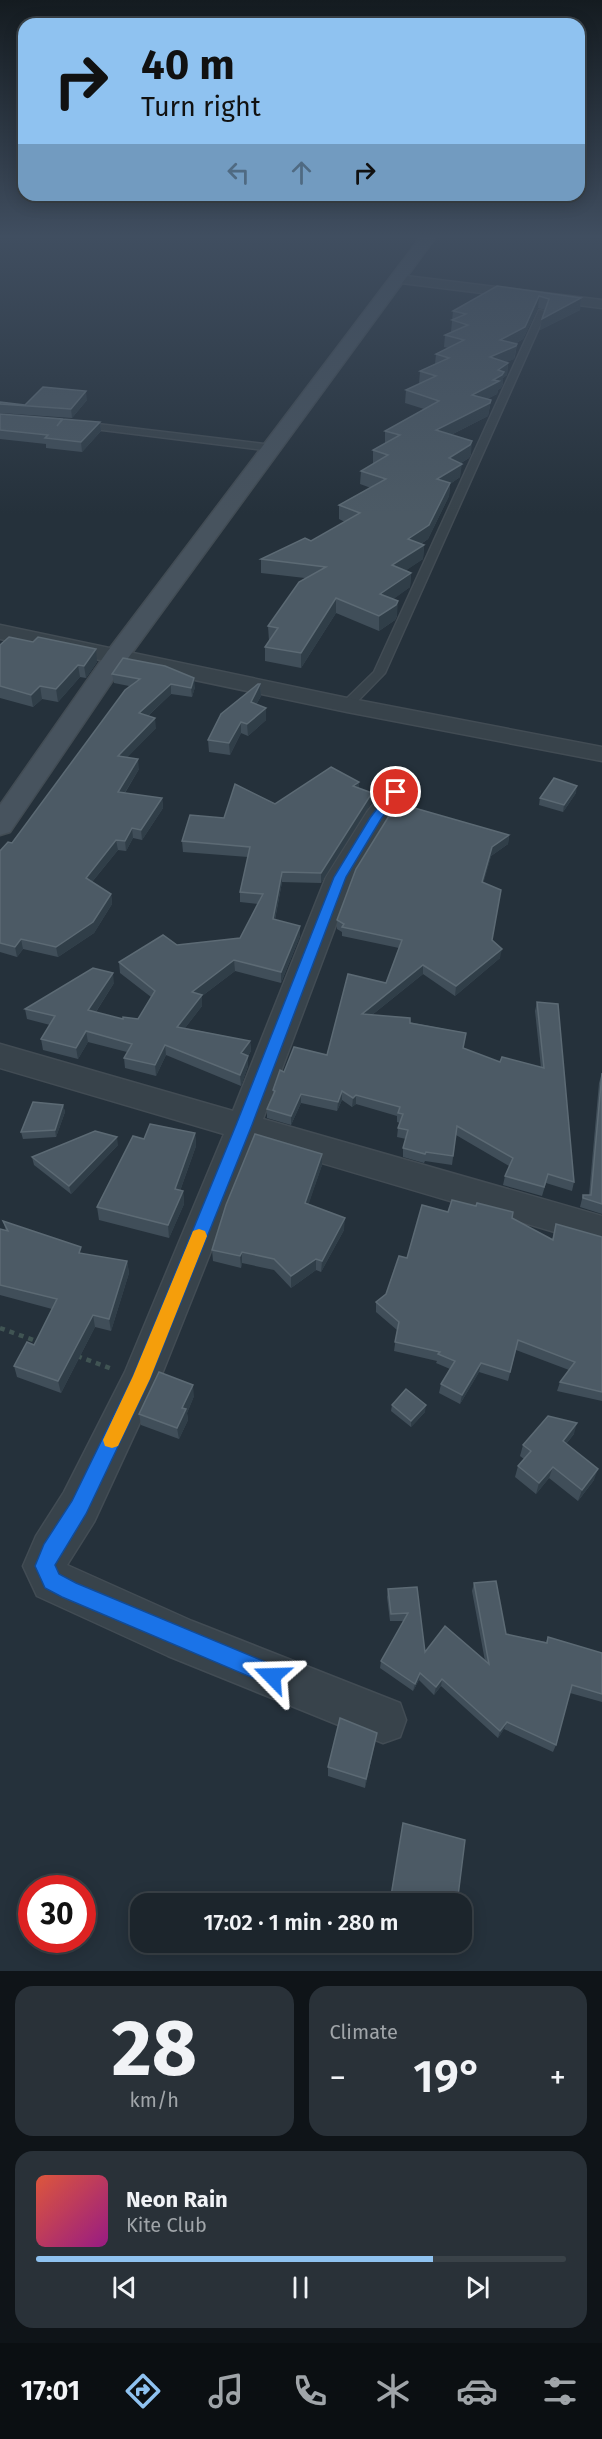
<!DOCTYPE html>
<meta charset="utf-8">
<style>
body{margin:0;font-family:"Fira Sans",sans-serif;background:#293138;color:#f1f3f6;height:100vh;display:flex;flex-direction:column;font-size:22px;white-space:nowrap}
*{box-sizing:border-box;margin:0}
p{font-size:20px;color:#a0a5a9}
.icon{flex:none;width:33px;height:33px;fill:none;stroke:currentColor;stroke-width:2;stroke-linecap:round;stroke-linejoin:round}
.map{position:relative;height:1971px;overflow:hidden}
.details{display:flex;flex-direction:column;gap:15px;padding:15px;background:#0f1418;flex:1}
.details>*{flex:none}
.top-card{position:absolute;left:18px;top:18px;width:567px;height:183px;border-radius:18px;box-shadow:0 3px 15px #0003,0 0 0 2px #3a4248;background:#8fc2f0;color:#111;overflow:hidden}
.speed{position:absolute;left:18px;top:1875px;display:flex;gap:12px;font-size:30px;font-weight:700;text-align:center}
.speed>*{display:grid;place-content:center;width:78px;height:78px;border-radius:50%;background:#1c252c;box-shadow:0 3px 15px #0003,0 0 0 2px #3a4248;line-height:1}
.speed .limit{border:9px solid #d22;background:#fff;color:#111}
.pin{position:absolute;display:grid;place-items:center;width:51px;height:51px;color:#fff;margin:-26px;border:3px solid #fff;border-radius:50%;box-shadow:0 2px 6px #0007}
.me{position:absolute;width:66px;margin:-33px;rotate:292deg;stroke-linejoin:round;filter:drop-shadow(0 0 4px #0008)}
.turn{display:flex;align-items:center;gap:21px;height:126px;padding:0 24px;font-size:27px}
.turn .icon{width:78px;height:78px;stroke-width:2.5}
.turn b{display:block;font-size:42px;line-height:51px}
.lanes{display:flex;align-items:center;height:57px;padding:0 24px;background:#0003;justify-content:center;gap:30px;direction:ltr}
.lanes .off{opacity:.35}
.big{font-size:45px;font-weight:600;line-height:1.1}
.details .widget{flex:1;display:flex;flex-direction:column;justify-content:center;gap:9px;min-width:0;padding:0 21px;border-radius:18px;background:#293138}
.details .dial{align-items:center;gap:0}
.dial b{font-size:78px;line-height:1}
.song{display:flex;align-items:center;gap:18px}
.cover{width:72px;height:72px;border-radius:9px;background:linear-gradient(135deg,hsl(10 70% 55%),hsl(310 70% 35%))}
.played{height:6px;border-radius:3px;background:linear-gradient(90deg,#8fc2f0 75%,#3a4248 75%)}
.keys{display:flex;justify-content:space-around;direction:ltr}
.heat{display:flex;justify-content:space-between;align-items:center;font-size:33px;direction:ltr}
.details .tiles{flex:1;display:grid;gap:15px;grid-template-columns:1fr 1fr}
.widget:last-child{grid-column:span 2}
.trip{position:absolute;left:130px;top:1893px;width:342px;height:60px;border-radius:18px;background:#1c252c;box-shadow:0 3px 15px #0003,0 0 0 2px #3a4248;font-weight:600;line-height:60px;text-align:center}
.tab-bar{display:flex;height:96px;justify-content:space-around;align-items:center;background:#0b0f12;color:#a0a5a9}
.tab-bar .icon{width:42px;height:42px}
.tab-bar .active{color:#8fc2f0}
.tab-bar b{font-size:27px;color:#f1f3f6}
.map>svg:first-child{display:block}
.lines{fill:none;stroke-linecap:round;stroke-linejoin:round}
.lane-casing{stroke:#424c54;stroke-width:3}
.street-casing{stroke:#424c54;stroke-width:3}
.secondary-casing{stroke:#424c54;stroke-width:3}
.path{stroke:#405453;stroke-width:4.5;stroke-dasharray:5 5;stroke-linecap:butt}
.lane{fill:#38434b;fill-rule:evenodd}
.street{fill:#38434b;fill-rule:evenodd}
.secondary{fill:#47535e;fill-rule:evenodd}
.wall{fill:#404e59}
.shaded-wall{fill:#303e48}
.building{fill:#4c5a65;stroke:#5c6a74;stroke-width:1.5}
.route{fill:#1a73e8;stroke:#114b97;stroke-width:1.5}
.slow{fill:#f59e0b}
</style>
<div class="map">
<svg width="602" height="1971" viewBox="0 0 602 1971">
<rect width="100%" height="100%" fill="#25313b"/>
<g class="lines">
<defs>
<g id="lane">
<polygon points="539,310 546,312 385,673 351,708 343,708 343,702 374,672"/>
<polygon points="81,422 272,445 276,448 272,451 78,427 77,425"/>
</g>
<g id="street">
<polygon points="398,275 602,300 602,308 393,282 391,279"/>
<polygon points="0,625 347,698 602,747 602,761 347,712 0,639"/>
<polygon points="396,784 405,787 409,792 387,821 354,877 263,1119 602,1216 602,1246 254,1143 160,1379 94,1522 67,1565 192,1621 400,1703 406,1720 400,1737 383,1743 168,1656 37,1596 23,1566 36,1536 64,1492 125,1372 224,1134 0,1068 0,1044 233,1111 326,877 367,812 387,787"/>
</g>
<polygon id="secondary" points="420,238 435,238 126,661 10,832 0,835 0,805 107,652"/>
</defs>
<use href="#lane" class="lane-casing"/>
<use href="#street" class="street-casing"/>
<use href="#secondary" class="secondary-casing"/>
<g class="path">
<polyline points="0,1328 39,1342"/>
<polyline points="77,1356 112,1369"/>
</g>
<use href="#lane" class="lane"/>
<use href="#street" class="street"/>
<use href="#secondary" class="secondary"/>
</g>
<g class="wall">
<polygon points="497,286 581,298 580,310 540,330 545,310 538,308 523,339 515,344 517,344 515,356 514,359 506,362 508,363 507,375 503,378 503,384 501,388 498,390 497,394 487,399 491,400 488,416 451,435 471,454 469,458 461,463 460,477 450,484 449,496 428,539 421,544 424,545 423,559 406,570 411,573 410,587 393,599 397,616 395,620 379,631 336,613 301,668 265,661 265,647 269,641 268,626 305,578 261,573 261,559 311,541 345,522 339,519 339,505 371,488 360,484 361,471 373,464 373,450 385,444 385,431 424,409 405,403 406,390 419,384 420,371 435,364 436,354 448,348 444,347 445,335 451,332 453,311"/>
<polygon points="87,400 72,418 0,413 0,402 25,405"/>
<polygon points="0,414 100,422 101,431 82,452 46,448 46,444 0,439"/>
<polygon points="0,645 97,662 86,678 80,677 58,702 42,699 33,707 0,698"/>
<polygon points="112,674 195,687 192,697 171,694 148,716 156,728 127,757 139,769 125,793 162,798 163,808 142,840 133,838 126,851 118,850 92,882 111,894 112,904 94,933 58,957 23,949 17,957 0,952 0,851 12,843 129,686 114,683"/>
<polygon points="260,684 261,696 256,705 266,708 266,720 248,736 241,733 230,755 209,752 208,740"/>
<polygon points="359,782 359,788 372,793 371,803 321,883 282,882 275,920 300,936 281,983 235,971 202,996 202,1006 185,1028 250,1041 251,1051 248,1056 248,1066 241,1086 166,1055 156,1076 125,1068 124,1058 127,1052 88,1042 78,1059 43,1050 41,1039 50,1025 27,1019 25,1009 114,983 96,1012 123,1019 138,1019 151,997 120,973 119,962 177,945 240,938 258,904 240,902 240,892 248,857 183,852 182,841 224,818"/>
<polygon points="576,793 563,812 539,805 540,798"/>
<polygon points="509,835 508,844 491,856 483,883 492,940 500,958 455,996 423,974 372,1015 466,1033 463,1048 500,1062 541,1068 535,1011 537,1002 574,1182 572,1191 546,1183 542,1196 503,1185 505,1176 509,1166 456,1135 452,1165 425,1161 424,1163 403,1157 403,1148 406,1139 397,1137 398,1128 400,1123 397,1122 397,1116 356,1104 352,1107 342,1100 337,1111 301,1103 291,1125 267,1118 267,1109 273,1096 273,1090 284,1072 327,1055 386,983 399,948 342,936 342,932 337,929 337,920"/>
<polygon points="602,1073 602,1214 580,1207 583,1195 589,1195 599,1083"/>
<polygon points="63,1105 65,1112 56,1137 23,1139 21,1132"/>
<polygon points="195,1133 196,1146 180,1191 183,1191 184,1204 169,1238 99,1220 97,1207 144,1139"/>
<polygon points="118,1145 71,1194 34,1165 32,1157"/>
<polygon points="322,1154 322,1165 308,1205 344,1230 321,1272 316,1270 291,1288 274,1270 242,1263 241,1268 213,1261 212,1250"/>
<polygon points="448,1212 512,1218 552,1240 556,1224 602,1237 602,1401 557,1391 560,1382 569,1370 516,1350 508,1381 479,1372 460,1404 439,1393 441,1384 450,1369 436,1363 437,1361 394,1351 397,1330 376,1312 376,1302 386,1294 407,1258"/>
<polygon points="3,1221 83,1254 127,1261 129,1273 111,1331 95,1327 61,1393 17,1377 14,1366 34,1345 52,1309 0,1295 0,1229 6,1231"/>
<polygon points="194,1396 187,1413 188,1420 179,1439 141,1425 139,1414"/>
<polygon points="392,1405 425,1412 411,1427 391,1411"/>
<polygon points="574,1434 566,1444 594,1480 578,1501 549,1478 536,1494 515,1477 518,1466 524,1459 520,1456 523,1445"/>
<polygon points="474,1583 506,1634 546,1642 548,1637 602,1653 602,1702 570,1693 556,1745 553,1752 504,1729 498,1738 441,1686 434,1695 419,1680 413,1691 380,1668 381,1661 404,1621 390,1621 387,1597 388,1589 417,1587 425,1652 485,1661 472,1591"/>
<polygon points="375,1742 365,1788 328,1776 328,1767"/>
</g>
<g class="shaded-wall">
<polygon points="539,296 538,308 523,339 499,352 500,340"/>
<polygon points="581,298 580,310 540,330 542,319"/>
<polygon points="517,344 514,359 489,369 490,357"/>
<polygon points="508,363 507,375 503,378 503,384 501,388 498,390 497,394 471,407 472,395 493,380 498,370"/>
<polygon points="86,391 87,400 72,418 71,409"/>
<polygon points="491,400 488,416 435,443 436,430"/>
<polygon points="100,422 101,431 82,452 81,442"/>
<polygon points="472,441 471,454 469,458 447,471 449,458"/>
<polygon points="462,464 460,477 450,484 449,496 428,539 407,553 408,539 437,479"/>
<polygon points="424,545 423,559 392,580 392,565"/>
<polygon points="411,573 410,587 380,609 380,594"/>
<polygon points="336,598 336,613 301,668 301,653"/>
<polygon points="398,601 397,616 395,620 379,631 379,616"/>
<polygon points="96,649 97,662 86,678 84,666"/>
<polygon points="78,665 80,677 58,702 56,689"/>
<polygon points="194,678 195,687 192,697 191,688"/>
<polygon points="171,684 171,694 140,723 139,713"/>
<polygon points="260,684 261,696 251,714 251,702"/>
<polygon points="40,686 42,699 33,707 31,695"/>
<polygon points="266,708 266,720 248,736 247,724"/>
<polygon points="155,718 156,728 119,766 118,756"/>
<polygon points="241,722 241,733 230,755 229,743"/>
<polygon points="138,759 139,769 119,802 118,792"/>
<polygon points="359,782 359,792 353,786"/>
<polygon points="577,786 576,793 563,812 564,805"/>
<polygon points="372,793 371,803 321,883 321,873"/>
<polygon points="162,798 163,808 142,840 141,830"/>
<polygon points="132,828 133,838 126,851 125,841"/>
<polygon points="509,835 508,844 491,856 481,892 482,882 492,847"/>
<polygon points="116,840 118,850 87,888 86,878"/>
<polygon points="282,872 282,882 273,929 273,919"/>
<polygon points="111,894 112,904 94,933 58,957 56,947"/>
<polygon points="300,926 300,936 281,983 281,972"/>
<polygon points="21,939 23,949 17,957 15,947"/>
<polygon points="502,949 500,958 455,996 456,986"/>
<polygon points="234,960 235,971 202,996 202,1006 178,1037 177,1027 192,992"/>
<polygon points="423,965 423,974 362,1023 362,1014"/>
<polygon points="113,973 114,983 90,1021 88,1010"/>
<polygon points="86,1031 88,1042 78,1059 76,1048"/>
<polygon points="250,1041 251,1051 242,1064 241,1053"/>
<polygon points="165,1045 166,1055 156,1076 155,1065"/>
<polygon points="248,1056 248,1066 241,1086 240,1075"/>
<polygon points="342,1091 342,1100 337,1111 338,1102"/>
<polygon points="301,1094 301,1103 291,1125 291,1116"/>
<polygon points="356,1095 356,1104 352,1107 353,1098"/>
<polygon points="63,1105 65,1112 56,1137 55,1130"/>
<polygon points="195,1133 196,1146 176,1202 175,1189"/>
<polygon points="117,1137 118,1145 71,1194 69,1186"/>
<polygon points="322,1154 322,1165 305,1215 305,1203"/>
<polygon points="183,1191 184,1204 169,1238 168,1225"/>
<polygon points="345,1218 344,1230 321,1272 322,1261"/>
<polygon points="242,1252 242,1263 241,1268 240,1256"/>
<polygon points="316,1259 316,1270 291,1288 291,1276"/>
<polygon points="127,1261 129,1273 111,1331 109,1319"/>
<polygon points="93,1315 95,1327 61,1393 58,1381"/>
<polygon points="481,1363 479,1372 460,1404 462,1395"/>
<polygon points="193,1385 194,1396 187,1413 188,1420 179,1439 177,1428 182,1408"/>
<polygon points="426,1405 425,1412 411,1427 411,1421"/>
<polygon points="577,1423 574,1434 559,1452 563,1441"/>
<polygon points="553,1467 549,1478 536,1494 539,1483"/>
<polygon points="598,1469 594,1480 578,1501 582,1490"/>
<polygon points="420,1673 419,1680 413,1691 415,1684"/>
<polygon points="442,1679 441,1686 434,1695 436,1687"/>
<polygon points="507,1722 504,1729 498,1738 500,1731"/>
<polygon points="377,1733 375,1742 365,1788 366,1779"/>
</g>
<g class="building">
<polygon points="497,286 581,298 542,319 549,299 539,296 525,327 500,340 517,344 516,346 490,357 508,363 498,370 504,372 502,375 493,380 499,381 472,395 491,400 490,403 436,430 472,441 470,445 449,458 462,464 437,479 450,483 429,525 408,539 424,545 392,565 411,573 380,594 398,601 396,605 379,616 336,598 301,653 265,647 278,628 268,626 299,582 326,567 261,559 305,538 311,541 360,513 339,505 386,479 361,471 388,455 373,450 400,435 385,431 439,401 406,390 436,376 420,371 449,358 436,354 464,340 445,335 468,325 452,320 466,314 453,311"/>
<polygon points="43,387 86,391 71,409 0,404 0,402 25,405"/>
<polygon points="0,414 62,419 57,426 63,419 100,422 81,442 45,438 48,435 0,430"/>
<polygon points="9,637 33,642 38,637 96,649 84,666 78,665 56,689 40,686 31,695 0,686 0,645"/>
<polygon points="123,658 165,666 194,678 191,688 171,684 139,713 155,718 118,756 138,759 118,792 162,798 141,830 132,828 125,841 116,840 86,878 111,894 93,922 56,947 21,939 15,947 0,943 0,851 8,842 12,843 125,690 140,679 112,674"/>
<polygon points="258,684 260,684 251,702 266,708 247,724 241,722 229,743 208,740 221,714"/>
<polygon points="331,767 359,782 353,786 372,793 321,873 282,872 273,919 300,926 281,972 234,960 192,992 202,995 177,1027 250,1041 241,1053 248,1056 240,1075 165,1045 155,1065 124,1058 132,1044 86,1031 76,1048 41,1039 55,1016 25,1009 93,968 113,973 88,1010 123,1019 123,1017 138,1019 155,991 119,962 163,935 177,945 240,938 263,894 240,892 250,847 182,841 190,815 224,818 235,784 275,804"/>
<polygon points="554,778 577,786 564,805 540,798"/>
<polygon points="397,803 509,835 492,847 482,882 501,890 492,940 502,949 456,986 423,965 362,1014 410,1018 410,1023 466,1033 463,1048 500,1062 502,1057 544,1068 537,1002 558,1004 574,1182 548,1174 544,1187 505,1176 513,1158 457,1126 453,1156 426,1152 425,1154 403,1148 408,1130 398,1128 403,1114 398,1113 400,1107 356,1095 353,1098 342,1091 338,1102 301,1094 291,1116 267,1109 275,1091 273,1090 280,1070 284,1072 294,1047 327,1055 348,974 386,983 402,940 342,927 344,924 337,920 356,869"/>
<polygon points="602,1073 602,1204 583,1198 583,1195 591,1195"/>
<polygon points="33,1102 63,1105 55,1130 21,1132"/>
<polygon points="150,1124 195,1133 175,1189 183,1191 168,1225 97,1207 133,1136 144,1139"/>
<polygon points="95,1131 117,1137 69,1186 32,1157"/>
<polygon points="255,1134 322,1154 305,1203 345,1218 322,1261 316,1259 291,1276 274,1259 242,1252 240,1256 212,1250 226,1205"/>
<polygon points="452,1200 476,1206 477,1203 513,1212 512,1218 553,1240 556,1224 602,1237 602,1392 560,1382 575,1362 518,1340 510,1372 481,1363 462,1395 441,1384 455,1361 438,1354 440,1352 395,1342 399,1322 376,1302 386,1294 399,1256 407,1258 422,1205 448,1212"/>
<polygon points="3,1221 81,1247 79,1253 127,1261 109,1319 93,1315 58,1381 14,1366 27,1342 34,1345 57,1299 0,1285 0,1229 8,1231"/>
<polygon points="159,1372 193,1385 182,1408 186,1409 177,1428 139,1414"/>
<polygon points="406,1389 426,1405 411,1421 392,1405"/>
<polygon points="548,1416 577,1423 563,1441 598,1469 582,1490 553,1467 539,1483 518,1466 531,1451 523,1445"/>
<polygon points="496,1581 506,1634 547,1643 548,1637 602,1653 602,1694 572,1685 556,1745 507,1722 500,1731 442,1679 436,1687 420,1673 415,1684 381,1661 408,1613 391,1614 388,1589 417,1587 425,1652 445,1626 489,1664 474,1583"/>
<polygon points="340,1718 377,1733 366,1779 328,1767"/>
<polygon points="403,1823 465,1840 457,1904 396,1904 390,1902"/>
</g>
<linearGradient id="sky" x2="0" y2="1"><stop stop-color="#141b20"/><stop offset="0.46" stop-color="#404e60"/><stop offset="1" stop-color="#404e60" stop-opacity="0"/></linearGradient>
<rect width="602" height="514" fill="url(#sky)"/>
<polygon class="route" points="396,789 401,792 381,819 346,877 252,1125 150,1379 86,1514 55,1565 59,1574 76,1583 280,1668 283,1676 280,1683 272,1686 62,1597 45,1588 35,1566 44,1544 72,1501 133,1376 236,1125 334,877 370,818 391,790"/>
<polygon class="slow" points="199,1229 205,1231 207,1236 150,1379 118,1446 112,1448 105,1446 103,1440 133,1376 191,1236 193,1231"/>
</svg>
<div class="speed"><div class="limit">30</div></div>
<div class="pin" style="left:396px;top:792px;background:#d93025"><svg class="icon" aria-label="arrive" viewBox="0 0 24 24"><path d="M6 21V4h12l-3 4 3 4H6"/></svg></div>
<svg class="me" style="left:272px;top:1676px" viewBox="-20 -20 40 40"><path d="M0-17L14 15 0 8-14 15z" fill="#1a73e8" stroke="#fff" stroke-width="4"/></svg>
<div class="trip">17:02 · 1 min · 280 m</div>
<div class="top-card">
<div class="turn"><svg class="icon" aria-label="right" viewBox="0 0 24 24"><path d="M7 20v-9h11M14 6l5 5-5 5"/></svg><div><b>40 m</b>Turn right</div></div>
<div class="lanes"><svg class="icon off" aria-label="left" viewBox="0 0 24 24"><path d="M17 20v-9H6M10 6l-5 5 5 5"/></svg><svg class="icon off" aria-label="ahead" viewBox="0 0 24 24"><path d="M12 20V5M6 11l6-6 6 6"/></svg><svg class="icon" aria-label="right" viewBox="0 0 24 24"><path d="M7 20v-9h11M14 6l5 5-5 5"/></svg></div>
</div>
</div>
<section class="details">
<div class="tiles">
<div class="widget dial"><b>28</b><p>km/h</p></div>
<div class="widget"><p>Climate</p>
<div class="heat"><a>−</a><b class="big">19°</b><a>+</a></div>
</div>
<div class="widget">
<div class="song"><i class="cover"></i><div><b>Neon Rain</b><p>Kite Club</p></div></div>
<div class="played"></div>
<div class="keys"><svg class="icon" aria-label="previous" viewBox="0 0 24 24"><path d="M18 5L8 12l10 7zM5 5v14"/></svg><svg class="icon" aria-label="pause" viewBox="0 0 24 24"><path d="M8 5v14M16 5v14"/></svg><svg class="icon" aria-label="next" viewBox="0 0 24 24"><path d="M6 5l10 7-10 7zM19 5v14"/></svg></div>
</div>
</div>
</section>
<nav class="tab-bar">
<b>17:01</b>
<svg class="icon active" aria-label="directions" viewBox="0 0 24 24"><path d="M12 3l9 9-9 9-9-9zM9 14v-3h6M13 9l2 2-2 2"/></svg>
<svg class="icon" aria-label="music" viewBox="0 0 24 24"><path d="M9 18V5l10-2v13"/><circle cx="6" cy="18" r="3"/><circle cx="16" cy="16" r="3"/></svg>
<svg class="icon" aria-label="phone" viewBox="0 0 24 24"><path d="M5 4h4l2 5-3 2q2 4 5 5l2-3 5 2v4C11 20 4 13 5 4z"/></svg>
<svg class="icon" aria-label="climate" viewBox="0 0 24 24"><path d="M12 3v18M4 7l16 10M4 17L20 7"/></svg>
<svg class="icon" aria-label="car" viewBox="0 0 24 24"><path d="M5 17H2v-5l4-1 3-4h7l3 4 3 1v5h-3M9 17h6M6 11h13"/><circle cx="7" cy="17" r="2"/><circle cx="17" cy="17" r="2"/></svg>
<svg class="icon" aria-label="filters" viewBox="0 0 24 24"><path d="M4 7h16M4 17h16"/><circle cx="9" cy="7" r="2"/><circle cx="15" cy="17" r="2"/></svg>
</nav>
